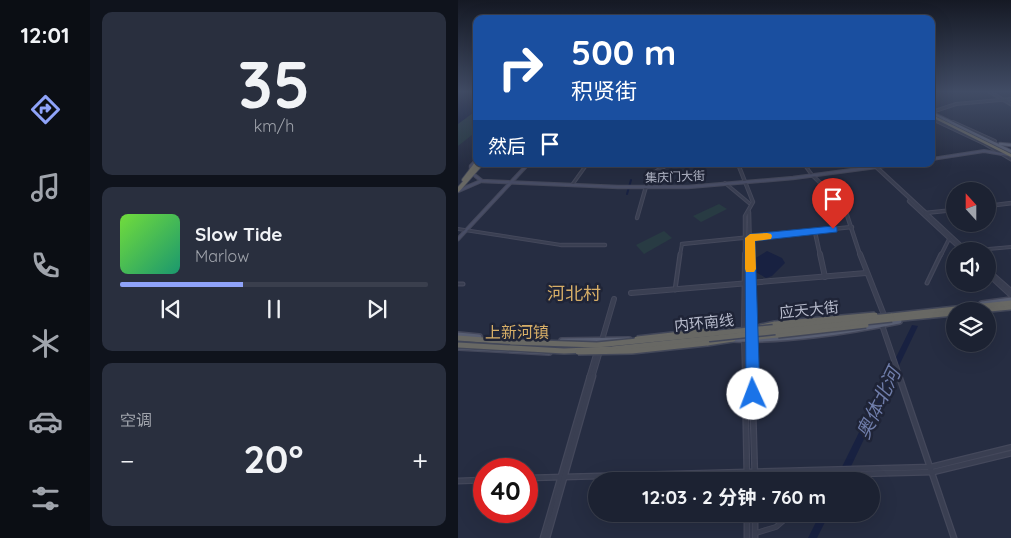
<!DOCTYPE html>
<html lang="zh">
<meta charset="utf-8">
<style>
body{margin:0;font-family:Quicksand,"Noto Sans SC",sans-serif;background:#292f3e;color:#f1f3f6;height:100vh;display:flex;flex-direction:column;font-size:19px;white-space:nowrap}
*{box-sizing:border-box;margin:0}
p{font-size:16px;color:#a0a4ac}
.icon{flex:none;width:28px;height:28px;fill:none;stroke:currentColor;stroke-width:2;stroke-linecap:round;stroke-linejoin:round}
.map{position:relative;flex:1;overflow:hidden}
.panel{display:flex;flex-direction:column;gap:12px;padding:12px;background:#0f131c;width:368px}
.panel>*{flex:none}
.top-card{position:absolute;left:15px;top:15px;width:462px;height:152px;border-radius:10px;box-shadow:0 5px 20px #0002,0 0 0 1px #3a3f4d;background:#1a4fa0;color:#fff;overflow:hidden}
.needle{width:32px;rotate:339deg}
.tools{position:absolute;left:488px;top:182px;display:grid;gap:10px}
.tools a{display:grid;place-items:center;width:50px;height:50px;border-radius:50%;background:#1c2232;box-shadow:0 5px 20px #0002,0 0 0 1px #3a3f4d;font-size:25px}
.speed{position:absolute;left:15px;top:458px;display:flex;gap:10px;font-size:25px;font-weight:700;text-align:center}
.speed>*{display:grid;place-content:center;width:65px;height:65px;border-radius:50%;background:#1c2232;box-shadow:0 5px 20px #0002,0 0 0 1px #3a3f4d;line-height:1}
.speed .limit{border:8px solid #d22;background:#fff;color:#111}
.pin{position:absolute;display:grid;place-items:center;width:42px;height:42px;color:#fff;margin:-51px -21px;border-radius:50% 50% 50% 0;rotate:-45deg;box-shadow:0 0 5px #0007}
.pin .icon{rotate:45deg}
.me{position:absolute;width:55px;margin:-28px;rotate:358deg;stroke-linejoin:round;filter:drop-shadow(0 0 4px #0008)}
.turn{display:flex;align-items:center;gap:18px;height:105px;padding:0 15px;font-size:22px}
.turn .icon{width:65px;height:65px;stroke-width:2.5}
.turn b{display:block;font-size:35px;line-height:42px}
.then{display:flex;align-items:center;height:48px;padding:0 15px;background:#0003;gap:10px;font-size:19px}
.big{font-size:38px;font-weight:700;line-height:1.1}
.panel .tile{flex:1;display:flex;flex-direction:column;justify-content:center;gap:8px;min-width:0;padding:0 18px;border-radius:10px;background:#292f3e}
.panel .dial{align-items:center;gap:0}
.dial b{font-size:65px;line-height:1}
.song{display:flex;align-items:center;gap:15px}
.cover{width:60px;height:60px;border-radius:8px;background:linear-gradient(135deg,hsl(100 70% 55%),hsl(160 70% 35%))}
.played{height:5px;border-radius:2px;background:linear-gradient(90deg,#8fa3f9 40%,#3a3f4d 40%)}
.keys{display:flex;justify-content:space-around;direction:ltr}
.heat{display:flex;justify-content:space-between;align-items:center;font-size:28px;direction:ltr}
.trip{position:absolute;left:130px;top:472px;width:292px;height:50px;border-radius:25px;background:#1c2232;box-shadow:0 5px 20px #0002,0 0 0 1px #3a3f4d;font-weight:700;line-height:50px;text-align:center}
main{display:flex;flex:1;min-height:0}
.tab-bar{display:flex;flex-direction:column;width:90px;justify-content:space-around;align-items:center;background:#0b0e14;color:#a0a4ac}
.tab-bar .icon{width:35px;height:35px}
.tab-bar .on{color:#8fa3f9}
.tab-bar b{font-size:22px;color:#f1f3f6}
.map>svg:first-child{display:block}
.green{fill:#283b43}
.water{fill:#182141}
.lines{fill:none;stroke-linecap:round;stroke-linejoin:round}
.canal{stroke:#182141;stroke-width:2}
.minor-far2-casing{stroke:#44485b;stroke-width:4}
.minor-far1-casing{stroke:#44485b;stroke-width:5}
.minor-casing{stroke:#44485b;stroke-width:6}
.tertiary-far3-casing{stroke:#44485b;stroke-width:4}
.tertiary-far2-casing{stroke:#44485b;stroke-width:4.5}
.tertiary-far1-casing{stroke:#44485b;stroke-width:6}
.tertiary-casing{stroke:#44485b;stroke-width:7}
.secondary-far1-casing{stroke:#44485b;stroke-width:4}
.secondary-casing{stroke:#44485b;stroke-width:4.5}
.primary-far1-casing{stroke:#44485b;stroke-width:4.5}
.primary-casing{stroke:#44485b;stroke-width:8}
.trunk-far2-casing{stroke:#424759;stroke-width:4.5}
.trunk-far1-casing{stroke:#424759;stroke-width:5.5}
.trunk-casing{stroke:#424759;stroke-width:8}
.minor-far2{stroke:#3a3f52;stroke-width:2}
.minor-far1{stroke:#3a3f52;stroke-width:2.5}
.minor{stroke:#3a3f52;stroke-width:4}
.tertiary-far3{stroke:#3a3f52;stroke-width:2}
.tertiary-far2{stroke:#3a3f52;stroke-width:2.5}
.tertiary-far1{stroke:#3a3f52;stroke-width:4}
.tertiary{stroke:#3a3f52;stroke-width:4.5}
.secondary-far1{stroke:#484d65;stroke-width:2}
.secondary{stroke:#484d65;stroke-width:2.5}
.primary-far1{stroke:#585e72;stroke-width:2.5}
.primary{stroke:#585e72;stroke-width:5}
.trunk-far2{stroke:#686864;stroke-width:2.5}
.trunk-far1{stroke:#686864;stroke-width:4}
.trunk{stroke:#686864;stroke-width:5}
.trunk-bridge-casing{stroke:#424759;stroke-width:8;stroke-linecap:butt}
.trunk-bridge{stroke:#686864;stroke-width:5}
.route{fill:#1a73e8;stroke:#114b97}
.slow{fill:#f59e0b}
.labels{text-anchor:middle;stroke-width:5;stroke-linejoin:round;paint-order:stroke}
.far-street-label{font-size:12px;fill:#b7bbcc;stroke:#1f2437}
.street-label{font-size:15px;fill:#b7bbcc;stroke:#1f2437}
.neighbourhood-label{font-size:16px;fill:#d7ae67;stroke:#1f2437}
.quarter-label{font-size:18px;fill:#d7ae67;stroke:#1f2437}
.near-water-label{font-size:19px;font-style:italic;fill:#707eab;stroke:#1f2437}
</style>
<main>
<nav class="tab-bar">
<b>12:01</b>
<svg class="icon on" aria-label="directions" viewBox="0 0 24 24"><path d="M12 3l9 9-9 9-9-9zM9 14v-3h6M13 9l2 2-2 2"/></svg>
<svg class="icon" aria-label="music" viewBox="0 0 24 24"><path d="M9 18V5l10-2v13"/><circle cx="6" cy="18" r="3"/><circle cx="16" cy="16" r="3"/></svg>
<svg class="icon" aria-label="phone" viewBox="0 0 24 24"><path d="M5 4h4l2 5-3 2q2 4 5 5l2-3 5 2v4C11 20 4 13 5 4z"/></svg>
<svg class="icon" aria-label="climate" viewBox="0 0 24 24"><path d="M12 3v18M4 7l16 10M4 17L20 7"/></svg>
<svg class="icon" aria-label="car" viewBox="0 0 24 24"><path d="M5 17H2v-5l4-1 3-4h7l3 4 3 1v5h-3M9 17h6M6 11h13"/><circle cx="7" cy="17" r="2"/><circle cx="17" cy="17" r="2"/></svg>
<svg class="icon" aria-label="filters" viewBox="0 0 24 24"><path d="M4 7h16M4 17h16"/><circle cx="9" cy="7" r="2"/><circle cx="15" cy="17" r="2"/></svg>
</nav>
<section class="panel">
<div class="tile dial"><b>35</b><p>km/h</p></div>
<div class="tile">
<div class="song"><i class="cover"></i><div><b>Slow Tide</b><p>Marlow</p></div></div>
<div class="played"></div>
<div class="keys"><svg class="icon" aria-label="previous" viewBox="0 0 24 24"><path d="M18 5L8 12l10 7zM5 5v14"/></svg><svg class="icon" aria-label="pause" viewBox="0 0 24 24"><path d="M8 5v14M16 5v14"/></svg><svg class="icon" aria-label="next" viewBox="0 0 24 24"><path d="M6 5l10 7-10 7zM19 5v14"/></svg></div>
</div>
<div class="tile"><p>空调</p>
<div class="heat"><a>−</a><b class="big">20°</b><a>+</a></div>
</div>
</section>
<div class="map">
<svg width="554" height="538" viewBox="0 0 554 538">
<rect width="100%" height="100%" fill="#262d42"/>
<g class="green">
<polygon points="19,107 19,131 0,146 0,120"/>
<polygon points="261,204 269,209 243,222 235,216"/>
<polygon points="206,231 214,238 186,254 178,245"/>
</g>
<g class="water">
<polygon points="0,92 19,92 19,110 0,124"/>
<polygon points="309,251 324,258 327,263 314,276 308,278 294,270 293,261"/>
<polygon points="454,325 460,326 386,481 377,481"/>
<polygon points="362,514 371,514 359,538 350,538"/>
</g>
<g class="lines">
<polyline class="canal" points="169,194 173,180"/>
<defs>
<g id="minor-far2">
<polyline points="346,164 354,175"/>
<polyline points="267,183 291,203"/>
<polyline points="114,185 129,164"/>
<polyline points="0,229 103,245"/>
<polyline points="508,251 554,247"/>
<polyline points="222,255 224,244"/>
<polyline points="483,255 491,239"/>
</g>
<g id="minor-far1">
<polyline points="469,283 483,254"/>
<polyline points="0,284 5,284"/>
<polyline points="217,290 222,254"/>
</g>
<g id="minor">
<polyline points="330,481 333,476"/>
<polyline points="298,533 318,527 333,514"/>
</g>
<g id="tertiary-far3">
<polyline points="532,92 554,105"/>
<polyline points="474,112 498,104 554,99"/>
<polyline points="474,119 527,144 554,160"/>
<polyline points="495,122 537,141"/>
</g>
<g id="tertiary-far2">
<polyline points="280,164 295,202 287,216 287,255"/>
<polyline points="415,164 509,251"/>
<polyline points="354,175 379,199 388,212 402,255"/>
<polyline points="451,201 505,251"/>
<polyline points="529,206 554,203"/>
<polyline points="291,212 292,255"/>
<polyline points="467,213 496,210"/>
<polyline points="179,218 191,176 210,164"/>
<polyline points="357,232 362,255"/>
<polyline points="224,244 394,227"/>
<polyline points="103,245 147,245"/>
</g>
<g id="tertiary-far1">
<polyline points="292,254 293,330"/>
<polyline points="362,254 367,277"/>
<polyline points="402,254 426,315"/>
<polyline points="529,270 554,292"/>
<polyline points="529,273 554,296"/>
<polyline points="173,293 408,273"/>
<polyline points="424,325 442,378"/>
<polyline points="286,331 287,254"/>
<polyline points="286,339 287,378"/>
<polyline points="293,339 294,378"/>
<polyline points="144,340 156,299"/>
<polyline points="131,378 139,351"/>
<polyline points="134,378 142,351"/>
</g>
<g id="tertiary">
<polyline points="287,376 289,481"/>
<polyline points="294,376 297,481"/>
<polyline points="441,376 496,538"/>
<polyline points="289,477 475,472 554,453"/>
<polyline points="69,478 473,467 554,447"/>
<polyline points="0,481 26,480"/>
<polyline points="289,514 289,538"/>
<polyline points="297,514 297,538"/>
<polyline points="85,538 132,376"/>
<polyline points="89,538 135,376"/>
</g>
<g id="secondary-far1">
<polyline points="474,159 526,151 550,155"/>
<polyline points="16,163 19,159"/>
</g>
<g id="secondary">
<polyline points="13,171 13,166 17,162"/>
<polyline points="15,174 24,181 160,187 230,187 335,178 440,164"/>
<polyline points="0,191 23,181"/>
<polyline points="0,239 70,164"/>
</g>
<g id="primary-far1">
<polyline points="474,113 554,152"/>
<polyline points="542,144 554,145"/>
</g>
<g id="primary">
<polyline points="524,304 554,300"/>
<polyline points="0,335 21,337"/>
<path d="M273,339c56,2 113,-7 168,-18"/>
<polyline points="104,341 171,340"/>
<polyline points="1,347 91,352"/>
</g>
<polyline id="trunk-far2" points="474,116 554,156"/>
<g id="trunk-far1">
<polyline points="6,180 19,163"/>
<polyline points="0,190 23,164"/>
</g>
<g id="trunk">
<polyline points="510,311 554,307"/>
<polyline points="433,316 554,303"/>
<polyline points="434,319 496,313"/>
<polyline points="303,327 317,324"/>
<polyline points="0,338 53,342"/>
<polyline points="293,338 320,335"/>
<polyline points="249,343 275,339"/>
</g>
</defs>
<use href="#minor-far2" class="minor-far2-casing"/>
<use href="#minor-far1" class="minor-far1-casing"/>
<use href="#minor" class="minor-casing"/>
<use href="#tertiary-far3" class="tertiary-far3-casing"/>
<use href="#tertiary-far2" class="tertiary-far2-casing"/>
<use href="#tertiary-far1" class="tertiary-far1-casing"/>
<use href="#tertiary" class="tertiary-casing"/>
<use href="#secondary-far1" class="secondary-far1-casing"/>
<use href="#secondary" class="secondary-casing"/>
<use href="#primary-far1" class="primary-far1-casing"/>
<use href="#primary" class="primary-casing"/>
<use href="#trunk-far2" class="trunk-far2-casing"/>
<use href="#trunk-far1" class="trunk-far1-casing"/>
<use href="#trunk" class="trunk-casing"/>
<use href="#minor-far2" class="minor-far2"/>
<use href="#minor-far1" class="minor-far1"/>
<use href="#minor" class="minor"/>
<use href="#tertiary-far3" class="tertiary-far3"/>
<use href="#tertiary-far2" class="tertiary-far2"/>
<use href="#tertiary-far1" class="tertiary-far1"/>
<use href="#tertiary" class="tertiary"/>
<use href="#secondary-far1" class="secondary-far1"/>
<use href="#secondary" class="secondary"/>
<use href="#primary-far1" class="primary-far1"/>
<use href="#primary" class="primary"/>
<use href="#trunk-far2" class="trunk-far2"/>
<use href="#trunk-far1" class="trunk-far1"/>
<use href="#trunk" class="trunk"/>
<defs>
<g id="trunk-bridge">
<polyline points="317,324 417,315"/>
<polyline points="320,335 408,325"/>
<polyline points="179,339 250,331"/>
<polyline points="53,342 139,345 433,316"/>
<polyline points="0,345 106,351 154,349 434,319"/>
<polyline points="120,352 174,351 249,343"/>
</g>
</defs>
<use href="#trunk-bridge" class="trunk-bridge-casing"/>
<use href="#trunk-bridge" class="trunk-bridge"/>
</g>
<linearGradient id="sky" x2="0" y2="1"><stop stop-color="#151924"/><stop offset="0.55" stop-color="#414c65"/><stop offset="1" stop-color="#414c65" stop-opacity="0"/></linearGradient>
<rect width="554" height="167" fill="url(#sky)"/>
<polygon class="route" points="375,226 379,227 379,232 297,241 302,394 300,400 295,402 290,400 288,394 287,238 292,234"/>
<polygon class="slow" points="309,233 313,234 314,236 313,239 297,241 298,269 296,272 288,272 287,269 287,238 292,234"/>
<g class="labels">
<g class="far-street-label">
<text transform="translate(217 177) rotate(-2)" y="4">集庆门大街</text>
</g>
<g class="street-label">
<text transform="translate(351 310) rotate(-6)" y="5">应天大街</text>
<text transform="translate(246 323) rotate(-6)" y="5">内环南线</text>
</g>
<g class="neighbourhood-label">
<text x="59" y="338">上新河镇</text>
</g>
<g class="quarter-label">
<text x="116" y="300">河北村</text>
</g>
<g class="near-water-label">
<text transform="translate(420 403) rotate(-64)" y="7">奥体北河</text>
</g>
</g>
</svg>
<div class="tools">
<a><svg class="needle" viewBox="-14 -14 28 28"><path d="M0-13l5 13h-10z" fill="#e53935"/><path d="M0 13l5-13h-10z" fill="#a0a4ac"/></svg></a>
<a><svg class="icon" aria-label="sound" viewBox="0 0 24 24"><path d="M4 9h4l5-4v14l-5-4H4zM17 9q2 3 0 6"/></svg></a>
<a><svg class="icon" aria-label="layers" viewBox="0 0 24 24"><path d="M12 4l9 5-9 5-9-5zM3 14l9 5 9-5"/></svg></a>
</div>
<div class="speed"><div class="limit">40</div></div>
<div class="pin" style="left:375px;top:229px;background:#d93025"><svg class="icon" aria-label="arrive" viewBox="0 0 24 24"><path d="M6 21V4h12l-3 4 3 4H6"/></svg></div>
<svg class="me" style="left:295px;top:394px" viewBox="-20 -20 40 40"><circle r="19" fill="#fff"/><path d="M0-13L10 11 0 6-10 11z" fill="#1a73e8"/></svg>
<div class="trip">12:03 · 2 分钟 · 760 m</div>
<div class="top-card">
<div class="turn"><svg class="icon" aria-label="right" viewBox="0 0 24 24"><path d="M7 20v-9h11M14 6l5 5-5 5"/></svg><div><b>500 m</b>积贤街</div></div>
<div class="then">然后<svg class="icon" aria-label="arrive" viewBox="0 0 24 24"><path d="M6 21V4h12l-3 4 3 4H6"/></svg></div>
</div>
</div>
</main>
